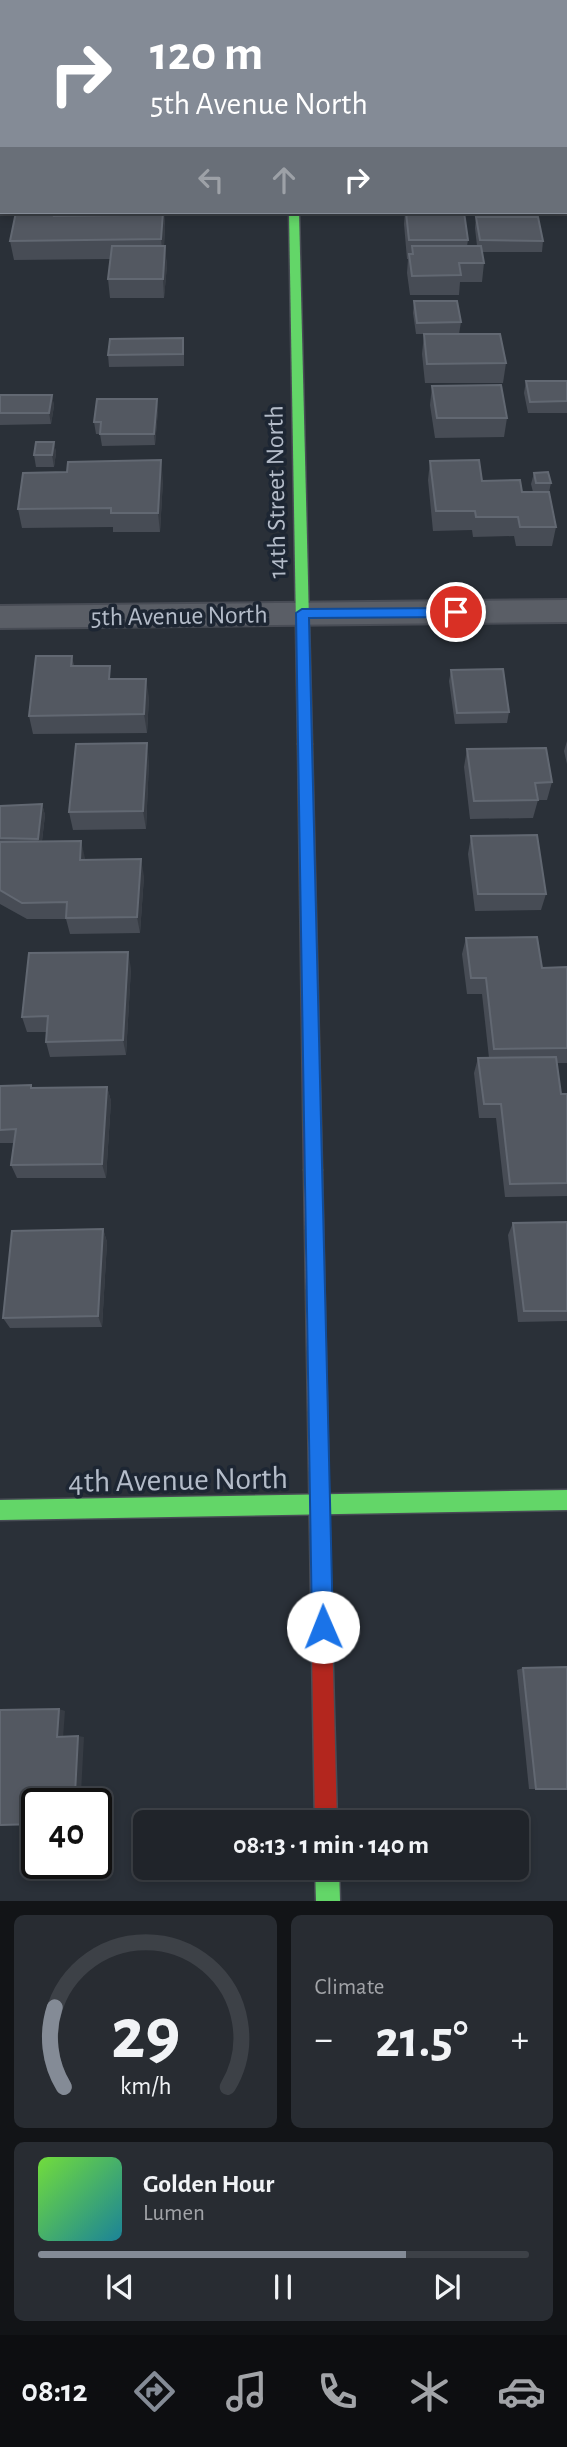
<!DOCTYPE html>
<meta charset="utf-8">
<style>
body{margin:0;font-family:"Alegreya Sans",sans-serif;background:#282c32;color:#f1f3f6;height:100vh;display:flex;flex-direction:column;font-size:26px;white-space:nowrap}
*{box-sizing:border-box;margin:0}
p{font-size:23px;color:#a2a4a8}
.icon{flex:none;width:38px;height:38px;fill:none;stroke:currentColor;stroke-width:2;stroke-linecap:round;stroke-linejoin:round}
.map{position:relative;height:1901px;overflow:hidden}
.drawer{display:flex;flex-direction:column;gap:14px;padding:14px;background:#121417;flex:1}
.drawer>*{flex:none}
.top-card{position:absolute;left:0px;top:0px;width:567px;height:214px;box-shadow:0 4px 10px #0003,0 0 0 2px #3d4147;background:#848b96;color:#fff;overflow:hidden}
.speed{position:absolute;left:21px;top:1788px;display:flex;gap:14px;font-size:35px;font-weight:700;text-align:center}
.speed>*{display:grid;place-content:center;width:91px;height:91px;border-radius:50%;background:#20242a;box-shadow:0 4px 10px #0003,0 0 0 2px #3d4147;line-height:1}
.speed .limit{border:4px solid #111;border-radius:10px;background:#fff;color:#111}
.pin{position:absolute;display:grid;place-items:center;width:60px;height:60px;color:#fff;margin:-30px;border:4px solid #fff;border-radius:50%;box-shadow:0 2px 7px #0007}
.me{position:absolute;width:77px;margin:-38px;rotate:359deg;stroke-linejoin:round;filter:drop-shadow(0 0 5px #0008)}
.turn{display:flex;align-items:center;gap:24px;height:147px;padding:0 35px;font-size:32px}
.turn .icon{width:91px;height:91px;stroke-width:2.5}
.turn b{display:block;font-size:49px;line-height:60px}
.lanes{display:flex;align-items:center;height:66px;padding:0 35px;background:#0003;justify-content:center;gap:35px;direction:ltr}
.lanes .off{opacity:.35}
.big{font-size:52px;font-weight:700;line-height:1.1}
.drawer .card{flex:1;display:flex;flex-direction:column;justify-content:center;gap:10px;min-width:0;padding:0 24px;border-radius:10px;background:#282c32}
.drawer .dial{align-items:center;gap:0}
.dial svg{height:182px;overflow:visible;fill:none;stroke:#3d4147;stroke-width:7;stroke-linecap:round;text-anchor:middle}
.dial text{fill:#f1f3f6;stroke:none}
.song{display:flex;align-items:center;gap:21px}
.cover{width:84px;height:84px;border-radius:10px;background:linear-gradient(135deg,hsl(100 70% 55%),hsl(190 70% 35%))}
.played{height:7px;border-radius:4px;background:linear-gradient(90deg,#848b96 75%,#3d4147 75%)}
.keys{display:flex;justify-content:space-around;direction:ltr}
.heat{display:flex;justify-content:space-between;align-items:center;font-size:38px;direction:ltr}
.drawer .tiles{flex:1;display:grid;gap:14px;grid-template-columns:1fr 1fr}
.card:last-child{grid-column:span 2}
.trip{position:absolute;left:133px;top:1810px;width:396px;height:70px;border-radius:10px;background:#20242a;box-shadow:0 4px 10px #0003,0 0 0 2px #3d4147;font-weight:700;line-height:70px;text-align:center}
.tabs{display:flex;height:112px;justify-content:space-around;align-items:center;background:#0d0e11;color:#a2a4a8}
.tabs .icon{width:49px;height:49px}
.tabs .active{color:#848b96}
.tabs b{font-size:32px;color:#f1f3f6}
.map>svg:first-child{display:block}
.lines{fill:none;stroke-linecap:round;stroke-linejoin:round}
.street-casing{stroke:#484c55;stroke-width:4}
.fast-casing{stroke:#484c55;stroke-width:3}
.slow-casing{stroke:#484c55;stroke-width:3}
.jam-casing{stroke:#484c55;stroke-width:3}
.street{fill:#5a5e66;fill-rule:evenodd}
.fast{fill:#63d668;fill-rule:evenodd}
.slow{fill:#ff974d;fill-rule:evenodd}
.jam{fill:#b3261e;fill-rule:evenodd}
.wall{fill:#474c55}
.shaded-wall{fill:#373c44}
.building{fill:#535861;stroke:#626872;stroke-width:2}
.route{fill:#1a73e8;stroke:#114b97;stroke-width:2}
.labels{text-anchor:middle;stroke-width:7;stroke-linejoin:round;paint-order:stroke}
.street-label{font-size:26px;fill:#b4bcc9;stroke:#1d2633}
.near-street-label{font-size:32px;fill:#b4bcc9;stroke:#1d2633}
</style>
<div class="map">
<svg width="567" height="1901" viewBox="0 0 567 1901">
<rect width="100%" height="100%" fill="#2a3038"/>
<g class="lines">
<defs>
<g id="street">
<rect x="565" y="172" width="2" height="14"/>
<rect x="0" y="176" width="2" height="14"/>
<polygon points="567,600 567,622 0,628 0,606"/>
</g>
<g id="fast">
<polygon points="289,212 299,212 312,744 305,749 298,744"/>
<polygon points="567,1490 567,1510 0,1520 0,1500"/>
<polygon points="315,1867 339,1867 340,1901 316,1901"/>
</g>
<g id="slow">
<rect x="286" y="0" width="8" height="2"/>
<polygon points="313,1162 319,1164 322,1170 331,1595 328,1602 321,1605 314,1602 311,1595 304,1170 307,1164"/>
</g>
<g id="jam">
<polygon points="305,739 312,744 322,1170 319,1176 313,1178 307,1176 304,1170 298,744"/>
<polygon points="321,1585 328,1588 331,1595 337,1822 315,1822 311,1595 314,1588"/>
</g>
</defs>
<use href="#street" class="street-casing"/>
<use href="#fast" class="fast-casing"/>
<use href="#slow" class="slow-casing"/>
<use href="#jam" class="jam-casing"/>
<use href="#street" class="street"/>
<use href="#fast" class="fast"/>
<use href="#slow" class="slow"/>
<use href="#jam" class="jam"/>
</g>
<g class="wall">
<polygon points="391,0 448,0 448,2 392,2"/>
<polygon points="126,212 164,212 165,227 164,246 167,265 164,298 110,298 108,279 110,259 14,260 10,241 57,216 125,215"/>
<polygon points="405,212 464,212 468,240 467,246 477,246 475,228 476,217 543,241 542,252 482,252 484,263 482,282 460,282 459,295 410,295 407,273 408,259 407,259 404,224"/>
<polygon points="414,301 461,322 459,334 416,334 413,313"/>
<polygon points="424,334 506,363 503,383 425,383 422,354"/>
<polygon points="184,350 184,366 109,367 108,355"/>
<polygon points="526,381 567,381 567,413 528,413 524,393"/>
<polygon points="432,386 507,418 504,437 435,438 430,405"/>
<polygon points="0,395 52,395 54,406 51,424 0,425"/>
<polygon points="157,399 158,410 155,445 102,446 100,434 96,434 94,422"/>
<polygon points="54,442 56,453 54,467 36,467 34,455"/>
<polygon points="430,461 482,481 522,492 533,492 531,484 534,473 551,483 549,492 556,527 552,546 516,546 514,536 473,537 472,530 433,531 428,480"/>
<polygon points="163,480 160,532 113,532 113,527 22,528 18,509"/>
<polygon points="72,656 74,666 112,679 149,697 147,733 33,734 29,716"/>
<polygon points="451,670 509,712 507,723 455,724 449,681"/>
<polygon points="567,741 567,764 564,751"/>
<polygon points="467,749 552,782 547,800 538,800 533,818 470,819 464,767"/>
<polygon points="149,761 146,829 73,830 69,812"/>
<polygon points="42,804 45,815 42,841 85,858 85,860 144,876 140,933 70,934 66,919 27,919 0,904 0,806"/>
<polygon points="471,836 546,894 541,910 475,911 468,854"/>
<polygon points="466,938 542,968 567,967 567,1063 557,1063 561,1094 567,1094 567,1196 505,1197 496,1118 479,1118 474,1073 478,1058 489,1058 482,994 467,994 462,954"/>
<polygon points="131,968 126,1055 50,1057 46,1042 46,1032 27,1032 22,1017"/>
<polygon points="0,1086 32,1088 107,1087 111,1101 106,1178 17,1178 11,1165 14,1143 0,1143"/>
<polygon points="567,1222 567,1321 518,1322 508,1235 513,1223"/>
<polygon points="103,1229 107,1242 102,1327 10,1328 3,1318"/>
<polygon points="523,1668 536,1789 529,1789 517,1670"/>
</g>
<g class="shaded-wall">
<polygon points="163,212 165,227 163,259 161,239"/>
<polygon points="165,246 167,265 164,298 163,279"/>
<polygon points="52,395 54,406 51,424 49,413"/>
<polygon points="157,399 158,410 155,445 154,434"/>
<polygon points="54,442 56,453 54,467 52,455"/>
<polygon points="161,460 163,480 160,532 158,513"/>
<polygon points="146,679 149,697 147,733 144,714"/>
<polygon points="147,743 149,761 146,829 143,811"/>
<polygon points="42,804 45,815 41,849 38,839"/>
<polygon points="81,841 85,858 83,877 80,860"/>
<polygon points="141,859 144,876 140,933 137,917"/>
<polygon points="128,952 131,968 126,1055 123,1040"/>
<polygon points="107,1087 111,1101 106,1178 102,1164"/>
<polygon points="103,1229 107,1242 102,1327 98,1316"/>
<polygon points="59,1709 65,1711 63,1738 57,1737"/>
<polygon points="78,1736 84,1737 81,1793 75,1794"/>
<polygon points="53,1794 59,1794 59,1804 52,1804"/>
</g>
<g class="building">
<polygon points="107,0 152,0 151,2 107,2"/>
<polygon points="16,212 55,212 54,216 125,215 126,212 163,212 161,239 10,241"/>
<polygon points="406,212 464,212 468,240 409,240"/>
<polygon points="476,217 538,217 543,241 480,240"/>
<polygon points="112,246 165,246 163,279 108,279"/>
<polygon points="412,246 481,246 484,263 459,263 461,275 412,276 409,254 413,254"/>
<polygon points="414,301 457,301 461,322 417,323"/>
<polygon points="424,334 500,334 506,363 427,364"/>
<polygon points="183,338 183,354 108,355 110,339"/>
<polygon points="526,381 567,381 567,401 530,402"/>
<polygon points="501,385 507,418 437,418 432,386"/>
<polygon points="0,395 52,395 49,413 0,413"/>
<polygon points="97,399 157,399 154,434 100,434 101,422 94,422"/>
<polygon points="36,442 54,442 52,455 34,455"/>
<polygon points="161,460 158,513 111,513 111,508 18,509 23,473 67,472 68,462"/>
<polygon points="479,460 482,481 520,480 522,492 549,492 556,527 520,527 518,517 476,517 475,511 436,511 430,461"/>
<polygon points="548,472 551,483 536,483 534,473"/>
<polygon points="36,656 72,656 71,666 110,666 109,679 146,679 144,714 29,716"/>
<polygon points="503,669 509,712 457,713 451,670"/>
<polygon points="147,743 143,811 69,812 76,744"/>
<polygon points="546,748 552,782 535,783 538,800 474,801 467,749"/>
<polygon points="42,804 38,839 0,838 0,806"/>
<polygon points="537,835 546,894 478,894 471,836"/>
<polygon points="81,841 80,860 141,859 137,917 66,918 67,902 22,903 0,890 0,842"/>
<polygon points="537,937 542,968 567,967 567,1048 494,1049 486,978 471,978 466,938"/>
<polygon points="128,952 123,1040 46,1042 48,1016 22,1017 29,953"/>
<polygon points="556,1057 561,1094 567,1094 567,1183 510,1184 501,1104 484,1104 478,1058"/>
<polygon points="31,1085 31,1088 107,1087 102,1164 11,1165 16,1129 0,1130 0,1086"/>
<polygon points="567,1222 567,1311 524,1311 513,1223"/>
<polygon points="103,1229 98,1316 3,1318 12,1231"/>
<polygon points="567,1667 567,1789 536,1789 523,1668"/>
<polygon points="59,1709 57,1737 78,1736 75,1794 53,1794 52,1804 37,1804 37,1824 0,1825 0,1710"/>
</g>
<polygon class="route" points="456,608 462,612 456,617 309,618 333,1627 330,1634 323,1637 315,1634 312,1627 296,613 302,609"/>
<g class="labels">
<g class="street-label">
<text transform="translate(275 492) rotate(-91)" y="9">14th Street North</text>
<text transform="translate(179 615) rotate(-1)" y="9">5th Avenue North</text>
</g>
<g class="near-street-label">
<text transform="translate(178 1479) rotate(-1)" y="11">4th Avenue North</text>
</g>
</g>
</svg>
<div class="speed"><div class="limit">40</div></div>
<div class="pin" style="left:456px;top:612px;background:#d93025"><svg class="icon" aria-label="arrive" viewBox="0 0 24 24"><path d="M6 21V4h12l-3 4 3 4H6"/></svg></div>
<svg class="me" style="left:323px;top:1627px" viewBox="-20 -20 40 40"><circle r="19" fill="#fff"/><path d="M0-13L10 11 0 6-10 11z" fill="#1a73e8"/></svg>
<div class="trip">08:13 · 1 min · 140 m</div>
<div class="top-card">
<div class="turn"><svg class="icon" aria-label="right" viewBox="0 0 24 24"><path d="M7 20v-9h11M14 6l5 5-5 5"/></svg><div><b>120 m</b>5th Avenue North</div></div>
<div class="lanes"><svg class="icon off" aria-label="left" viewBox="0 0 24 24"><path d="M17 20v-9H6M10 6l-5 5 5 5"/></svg><svg class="icon off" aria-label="ahead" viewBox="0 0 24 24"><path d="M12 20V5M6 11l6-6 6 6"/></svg><svg class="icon" aria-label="right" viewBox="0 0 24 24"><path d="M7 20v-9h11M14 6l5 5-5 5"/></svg></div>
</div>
</div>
<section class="drawer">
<div class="tiles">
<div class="card dial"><svg viewBox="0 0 100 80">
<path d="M14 69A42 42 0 1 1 86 69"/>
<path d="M14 69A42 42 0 0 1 10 34" stroke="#848b96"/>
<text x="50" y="56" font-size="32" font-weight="700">29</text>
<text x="50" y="72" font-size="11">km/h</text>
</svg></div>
<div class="card"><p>Climate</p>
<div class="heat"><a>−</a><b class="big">21.5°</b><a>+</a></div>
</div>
<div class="card">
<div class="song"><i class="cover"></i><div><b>Golden Hour</b><p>Lumen</p></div></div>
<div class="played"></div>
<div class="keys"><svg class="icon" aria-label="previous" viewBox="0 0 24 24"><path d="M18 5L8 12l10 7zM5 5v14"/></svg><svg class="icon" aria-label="pause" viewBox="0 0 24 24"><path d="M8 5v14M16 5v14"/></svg><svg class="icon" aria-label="next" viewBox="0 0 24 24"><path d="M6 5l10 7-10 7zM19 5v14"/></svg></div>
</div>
</div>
</section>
<nav class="tabs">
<b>08:12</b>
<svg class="icon active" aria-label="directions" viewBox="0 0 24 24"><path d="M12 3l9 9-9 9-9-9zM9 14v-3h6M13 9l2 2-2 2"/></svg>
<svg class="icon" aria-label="music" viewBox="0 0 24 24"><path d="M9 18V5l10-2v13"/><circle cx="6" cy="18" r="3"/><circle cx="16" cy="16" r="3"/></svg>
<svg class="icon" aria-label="phone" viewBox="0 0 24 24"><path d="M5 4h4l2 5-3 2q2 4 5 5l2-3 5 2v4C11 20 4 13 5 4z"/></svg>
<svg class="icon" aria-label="climate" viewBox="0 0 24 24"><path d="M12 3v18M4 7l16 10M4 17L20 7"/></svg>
<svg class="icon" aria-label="car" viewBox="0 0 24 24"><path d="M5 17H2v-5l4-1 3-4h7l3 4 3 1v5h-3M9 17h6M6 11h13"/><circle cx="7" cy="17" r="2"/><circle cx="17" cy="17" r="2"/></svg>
</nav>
